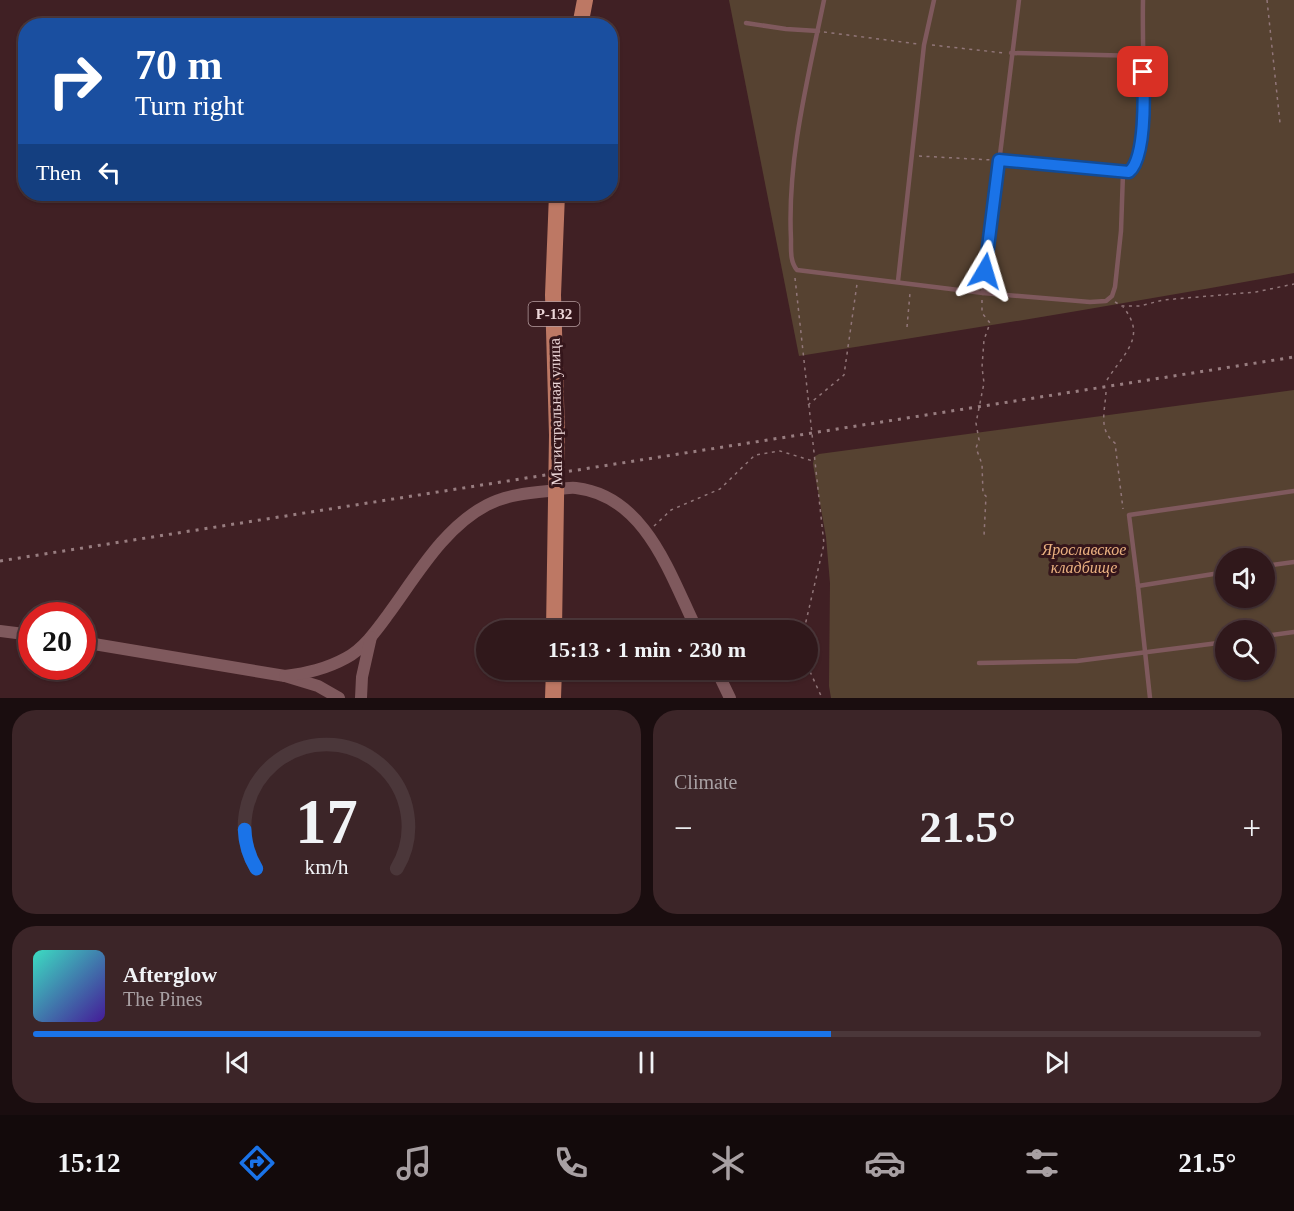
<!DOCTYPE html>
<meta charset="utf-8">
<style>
body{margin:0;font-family:"Times New Roman",serif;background:#3c2528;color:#f1f3f6;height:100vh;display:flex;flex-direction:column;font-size:22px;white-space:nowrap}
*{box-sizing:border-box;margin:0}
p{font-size:20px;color:#a8a0a3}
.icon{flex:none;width:33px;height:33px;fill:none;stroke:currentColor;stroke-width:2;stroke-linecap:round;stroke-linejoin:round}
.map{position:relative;height:698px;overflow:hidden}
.panel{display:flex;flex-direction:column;gap:12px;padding:12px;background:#1a0d0f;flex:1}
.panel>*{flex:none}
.banner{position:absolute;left:18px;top:18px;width:600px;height:183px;border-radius:24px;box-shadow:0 2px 4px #0004,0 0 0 2px #4b373a;background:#1a4fa0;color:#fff;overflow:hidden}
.controls{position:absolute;left:1215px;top:548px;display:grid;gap:12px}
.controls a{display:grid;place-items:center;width:60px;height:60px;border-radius:50%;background:#30181b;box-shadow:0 2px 4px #0004,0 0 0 2px #4b373a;font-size:30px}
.speed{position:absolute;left:18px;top:602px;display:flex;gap:12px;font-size:30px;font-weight:700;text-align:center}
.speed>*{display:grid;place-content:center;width:78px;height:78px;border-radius:50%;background:#30181b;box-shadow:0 2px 4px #0004,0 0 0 2px #4b373a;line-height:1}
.speed .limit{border:9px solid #d22;background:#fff;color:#111}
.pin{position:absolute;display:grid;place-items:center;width:51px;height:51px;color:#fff;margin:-26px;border-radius:12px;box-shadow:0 3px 9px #0006}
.me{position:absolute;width:66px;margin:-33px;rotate:7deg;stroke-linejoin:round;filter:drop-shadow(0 0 4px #0008)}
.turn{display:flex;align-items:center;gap:21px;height:126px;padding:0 18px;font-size:27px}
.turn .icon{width:78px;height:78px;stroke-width:2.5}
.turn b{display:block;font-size:42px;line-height:51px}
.then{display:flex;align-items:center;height:57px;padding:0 18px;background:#0003;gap:12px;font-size:22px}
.big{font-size:45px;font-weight:700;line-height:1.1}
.panel .widget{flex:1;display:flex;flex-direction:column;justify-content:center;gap:9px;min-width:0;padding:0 21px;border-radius:24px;background:#3c2528}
.panel .dial{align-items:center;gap:0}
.dial svg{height:156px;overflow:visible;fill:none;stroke:#4b373a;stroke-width:7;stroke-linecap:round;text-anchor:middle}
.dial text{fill:#f1f3f6;stroke:none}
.song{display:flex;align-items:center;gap:18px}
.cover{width:72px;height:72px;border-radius:9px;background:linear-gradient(135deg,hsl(170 70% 55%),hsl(260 70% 35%))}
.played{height:6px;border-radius:3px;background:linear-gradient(90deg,#1a73e8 65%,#4b373a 65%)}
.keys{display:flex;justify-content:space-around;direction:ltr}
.heat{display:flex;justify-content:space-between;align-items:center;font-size:33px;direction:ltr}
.panel .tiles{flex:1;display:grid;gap:12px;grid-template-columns:1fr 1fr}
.widget:last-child{grid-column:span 2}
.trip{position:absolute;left:476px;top:620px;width:342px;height:60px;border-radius:30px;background:#30181b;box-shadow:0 2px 4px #0004,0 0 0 2px #4b373a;font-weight:700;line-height:60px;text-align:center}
.dock{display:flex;height:96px;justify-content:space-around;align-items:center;background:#130a0b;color:#a8a0a3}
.dock .icon{width:42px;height:42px}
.dock .current{color:#1a73e8}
.dock b{font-size:27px;color:#f1f3f6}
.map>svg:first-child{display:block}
.green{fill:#564231;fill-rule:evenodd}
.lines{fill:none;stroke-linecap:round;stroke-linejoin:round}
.path{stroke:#917679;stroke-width:1.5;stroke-dasharray:3 4.5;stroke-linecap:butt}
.lane{stroke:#7f595d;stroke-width:4.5}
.secondary{stroke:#7f595d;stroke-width:12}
.highway{stroke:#bd7864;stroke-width:16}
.rail{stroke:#987d80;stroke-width:3;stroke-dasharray:3 6;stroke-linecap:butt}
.route-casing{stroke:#114b97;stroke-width:15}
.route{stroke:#1a73e8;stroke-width:10}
.labels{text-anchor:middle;stroke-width:6;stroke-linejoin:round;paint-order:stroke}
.shield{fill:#35161b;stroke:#b59c9f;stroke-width:1.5}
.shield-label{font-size:15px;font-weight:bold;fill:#ecd6d8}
.street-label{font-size:16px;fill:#ecd6d8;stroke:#35161b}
.park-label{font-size:16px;font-style:italic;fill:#ebb181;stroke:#35161b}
</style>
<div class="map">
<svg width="1294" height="698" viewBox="0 0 1294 698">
<rect width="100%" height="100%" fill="#402024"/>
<g class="green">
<path d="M729,0h565v273c-165,30 -329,57 -495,83z"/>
<path d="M1294,390v308h-463l-2,-12 1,-103 -4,-46 -13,-73 1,-7 5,-3zM1226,558h38v39h-38zM1226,630h38v39h-38z"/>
</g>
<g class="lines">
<g class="path">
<polyline points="1267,0 1280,123"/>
<polyline points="824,32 918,44"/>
<polyline points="932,45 1004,53"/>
<polyline points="919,156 992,160"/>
<polyline points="795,278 824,544 804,630"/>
<polyline points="982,300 982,313 990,323 984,340 982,367 984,383 976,423 979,440 976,448 982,464 983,494 986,496 984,536"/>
<polyline points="1115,302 1122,306 1140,306 1163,300 1256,292 1294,284"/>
<polyline points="907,327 910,293"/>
<path d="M1107,380c16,-26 41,-43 16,-73"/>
<path d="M1106,392c-1,19 -8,38 9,51l8,66"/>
<polyline points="808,405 844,375 857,284"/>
<polyline points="654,526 671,510 720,489 755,455 780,451 813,461"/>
<polyline points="807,665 822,698"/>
</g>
<g class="lane">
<path d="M824,0c-16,78 -37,159 -33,239 0,11 -1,23 6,31l186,23 107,9 16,-1 6,-5 3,-9 6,-56 2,-58"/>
<polyline points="746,23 786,29 818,31"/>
<polyline points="1011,53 1142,56"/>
<path d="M999,161l124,12c4,-1 9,-2 11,-6 5,-8 5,-19 6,-27 6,-47 2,-94 3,-140"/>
<polyline points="898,281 924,45 934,0"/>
<polyline points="983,293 1019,0"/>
<polyline points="1264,566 1294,562"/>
<polyline points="1138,586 1129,515 1294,491"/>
<polyline points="1264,636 1294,632"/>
<polyline points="979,663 1077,661 1226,642"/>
<polyline points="1150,698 1138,586 1226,572"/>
</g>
<g class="secondary">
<polyline points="0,631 32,635"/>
<polyline points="82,642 285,676 318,686 339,698"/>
<polyline points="716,669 730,698"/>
<path d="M285,676c22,-3 41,-7 61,-18 17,-9 30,-27 41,-42 29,-39 56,-88 100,-111 19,-10 41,-12 62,-14 8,-1 18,-4 27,-3 70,8 94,87 121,142"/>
<polyline points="361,698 362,677 371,637"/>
</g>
<g class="highway">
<polyline points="580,26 585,0"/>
<polyline points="554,630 557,435 553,295 557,194"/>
<polyline points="553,698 554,669"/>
</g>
<polyline class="rail" points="0,561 1294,357"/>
</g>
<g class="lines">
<defs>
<path id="route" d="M985,271l14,-111 130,12c17,-14 15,-79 14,-100"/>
</defs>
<use href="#route" class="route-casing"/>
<use href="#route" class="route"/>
</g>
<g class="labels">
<rect class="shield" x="528.5" y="302" width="51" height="24" rx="4.5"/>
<g class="shield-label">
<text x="554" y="319">Р-132</text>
</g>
<g class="street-label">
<text transform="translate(555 412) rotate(-91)" y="6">Магистральная улица</text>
</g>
<g class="park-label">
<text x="1084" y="555">Ярославское<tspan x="1084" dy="18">кладбище</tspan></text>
</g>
</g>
</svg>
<div class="controls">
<a><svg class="icon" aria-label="sound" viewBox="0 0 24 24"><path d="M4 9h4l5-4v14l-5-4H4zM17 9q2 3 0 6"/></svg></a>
<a><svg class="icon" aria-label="search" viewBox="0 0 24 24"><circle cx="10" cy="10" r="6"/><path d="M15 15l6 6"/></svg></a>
</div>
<div class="speed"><div class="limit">20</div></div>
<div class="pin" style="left:1143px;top:72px;background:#d93025"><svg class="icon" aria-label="arrive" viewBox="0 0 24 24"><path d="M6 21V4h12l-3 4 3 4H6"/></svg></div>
<svg class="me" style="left:985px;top:271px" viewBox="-20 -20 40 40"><path d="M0-17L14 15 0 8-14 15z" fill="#1a73e8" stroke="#fff" stroke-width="4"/></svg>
<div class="trip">15:13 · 1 min · 230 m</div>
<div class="banner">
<div class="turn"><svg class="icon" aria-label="right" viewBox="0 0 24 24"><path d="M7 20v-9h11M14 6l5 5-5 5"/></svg><div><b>70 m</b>Turn right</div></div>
<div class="then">Then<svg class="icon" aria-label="left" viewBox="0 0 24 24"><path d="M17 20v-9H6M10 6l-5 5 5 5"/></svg></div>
</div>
</div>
<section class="panel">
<div class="tiles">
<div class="widget dial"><svg viewBox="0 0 100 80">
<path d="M14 69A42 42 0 1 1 86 69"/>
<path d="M14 69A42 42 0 0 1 8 49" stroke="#1a73e8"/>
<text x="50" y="56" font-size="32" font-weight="700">17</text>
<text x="50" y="72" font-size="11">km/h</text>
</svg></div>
<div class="widget"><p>Climate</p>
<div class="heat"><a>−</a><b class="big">21.5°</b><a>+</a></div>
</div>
<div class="widget">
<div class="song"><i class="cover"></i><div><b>Afterglow</b><p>The Pines</p></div></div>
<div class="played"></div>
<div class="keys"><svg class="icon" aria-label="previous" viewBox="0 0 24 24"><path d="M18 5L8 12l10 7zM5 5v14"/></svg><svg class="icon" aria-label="pause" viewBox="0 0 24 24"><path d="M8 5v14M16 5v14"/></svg><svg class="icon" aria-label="next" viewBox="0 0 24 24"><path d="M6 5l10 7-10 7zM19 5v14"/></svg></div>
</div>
</div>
</section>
<nav class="dock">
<b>15:12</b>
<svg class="icon current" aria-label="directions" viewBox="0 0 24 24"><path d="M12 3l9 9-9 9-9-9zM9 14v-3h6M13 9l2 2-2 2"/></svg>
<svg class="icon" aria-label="music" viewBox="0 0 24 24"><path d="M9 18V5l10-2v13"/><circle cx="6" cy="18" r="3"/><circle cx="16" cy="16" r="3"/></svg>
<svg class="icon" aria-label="phone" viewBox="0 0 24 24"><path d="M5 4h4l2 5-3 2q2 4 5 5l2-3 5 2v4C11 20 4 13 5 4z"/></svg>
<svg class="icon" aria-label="climate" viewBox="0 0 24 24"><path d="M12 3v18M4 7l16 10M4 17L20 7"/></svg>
<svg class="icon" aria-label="car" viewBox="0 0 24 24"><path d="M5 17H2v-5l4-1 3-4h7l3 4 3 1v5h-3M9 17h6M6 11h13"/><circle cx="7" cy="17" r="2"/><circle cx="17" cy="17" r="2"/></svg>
<svg class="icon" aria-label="filters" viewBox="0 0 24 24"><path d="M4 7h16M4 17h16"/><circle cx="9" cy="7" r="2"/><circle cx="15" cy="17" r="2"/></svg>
<b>21.5°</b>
</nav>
